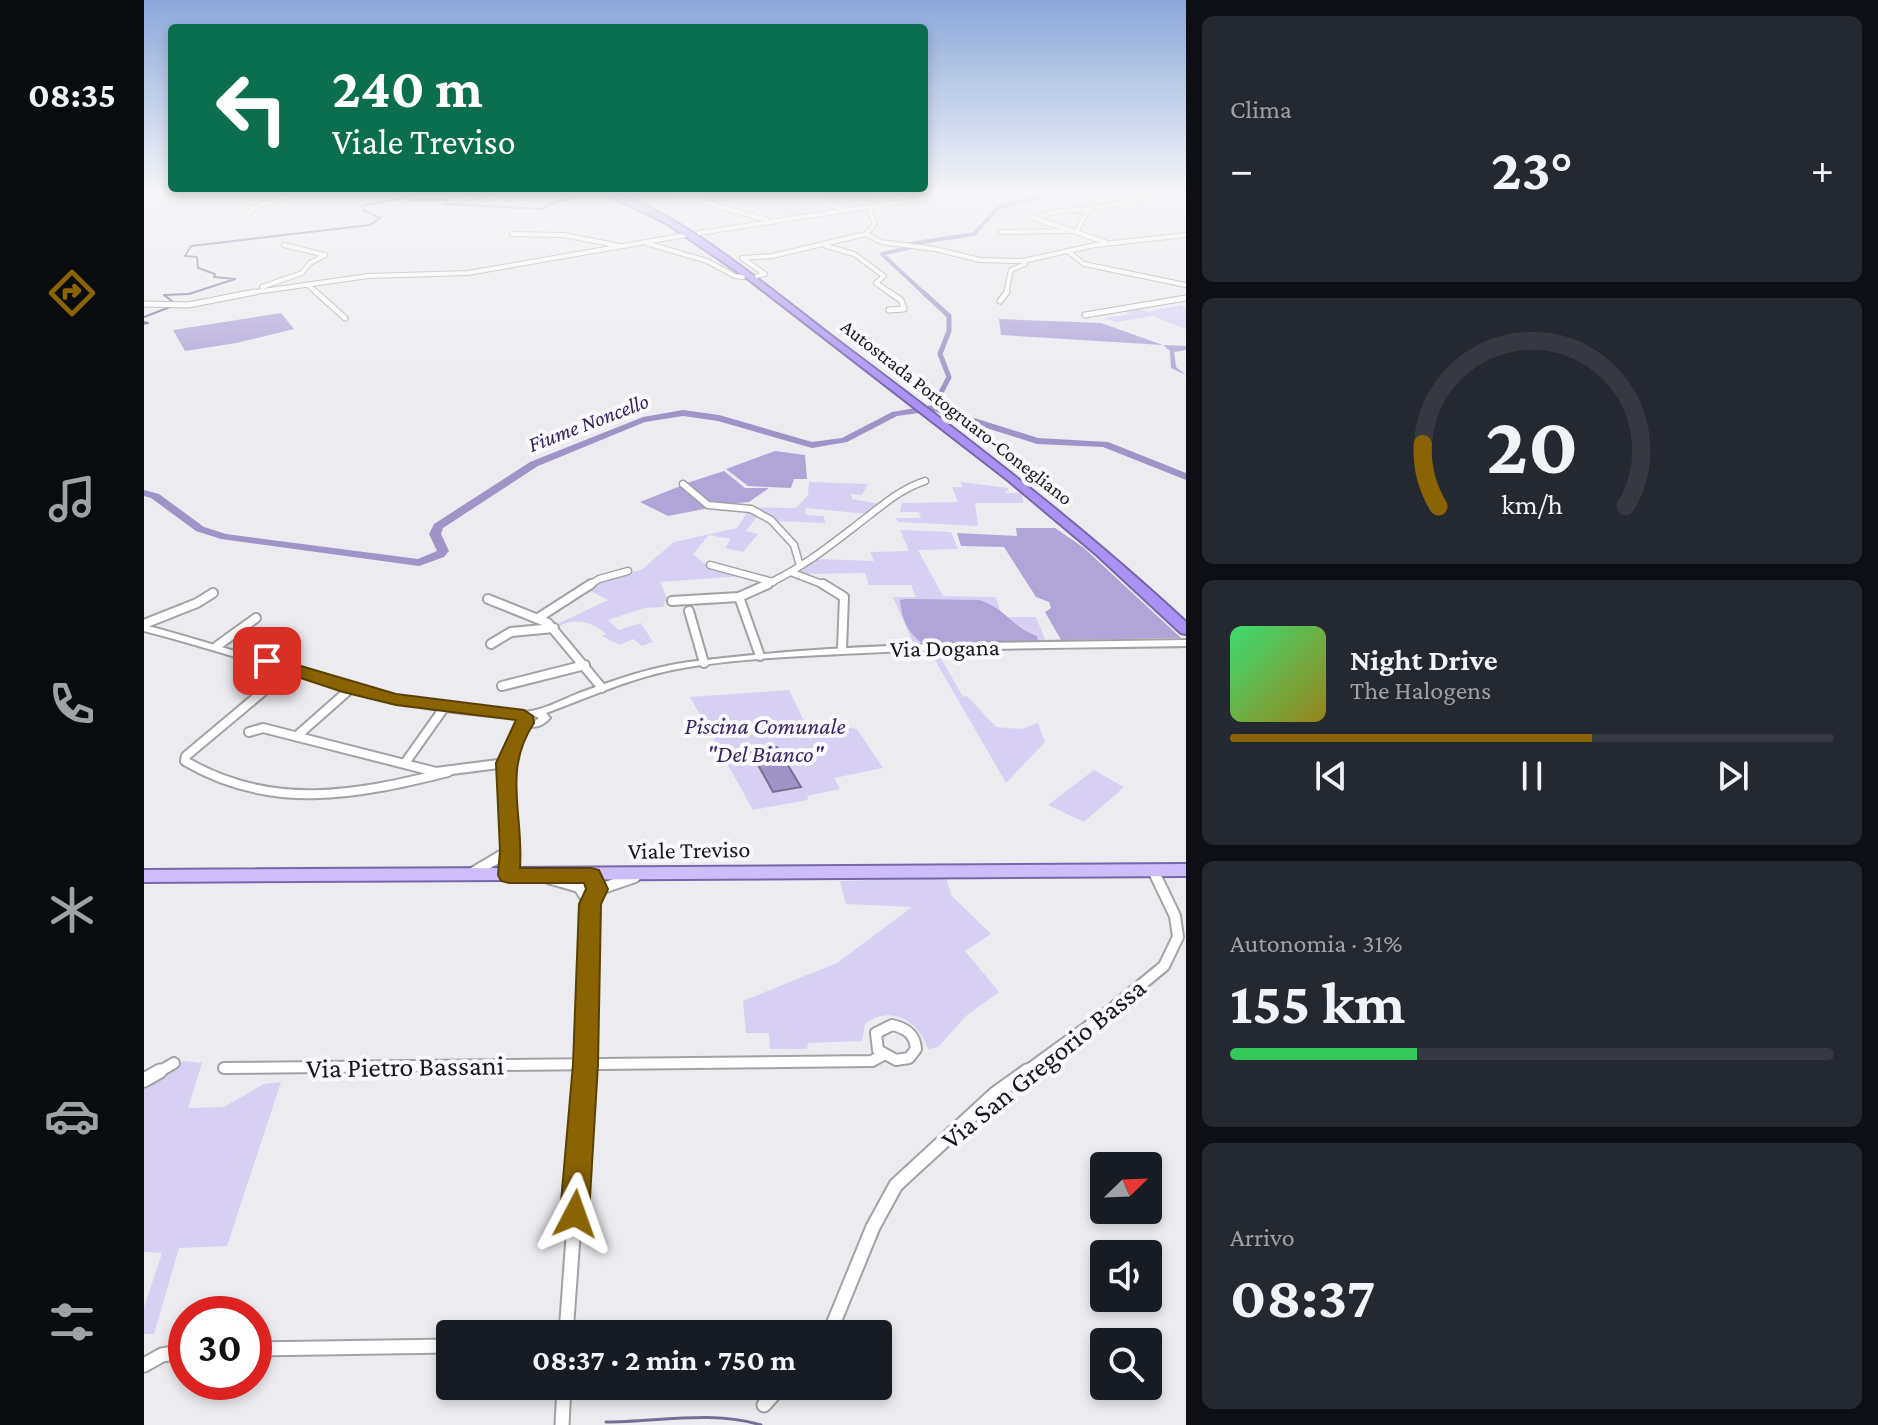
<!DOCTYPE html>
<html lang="it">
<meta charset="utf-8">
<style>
body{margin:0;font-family:"Crimson Pro",serif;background:#242831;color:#f1f3f6;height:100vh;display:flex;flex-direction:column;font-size:30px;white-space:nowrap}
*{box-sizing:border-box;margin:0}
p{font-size:26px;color:#9ea1a6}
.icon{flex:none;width:44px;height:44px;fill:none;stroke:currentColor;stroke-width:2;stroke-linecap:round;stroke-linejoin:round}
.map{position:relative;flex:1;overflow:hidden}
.sheet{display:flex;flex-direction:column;gap:16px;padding:16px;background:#0d0f14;width:692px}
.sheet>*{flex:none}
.hud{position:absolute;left:24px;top:24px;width:760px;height:168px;border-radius:8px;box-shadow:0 4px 12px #0003;background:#0b6e4f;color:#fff;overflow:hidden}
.needle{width:52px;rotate:67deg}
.buttons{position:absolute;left:946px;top:1152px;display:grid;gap:16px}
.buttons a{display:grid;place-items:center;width:72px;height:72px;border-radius:8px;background:#171b24;box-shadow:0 4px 12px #0003;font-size:40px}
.speed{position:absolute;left:24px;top:1296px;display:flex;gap:16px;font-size:40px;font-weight:700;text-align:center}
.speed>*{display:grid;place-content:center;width:104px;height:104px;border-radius:50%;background:#171b24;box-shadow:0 4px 12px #0003;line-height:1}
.speed .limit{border:12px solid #d22;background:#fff;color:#111}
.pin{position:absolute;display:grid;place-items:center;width:68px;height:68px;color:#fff;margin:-34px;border-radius:16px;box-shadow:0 4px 12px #0006}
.me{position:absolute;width:88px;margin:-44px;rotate:4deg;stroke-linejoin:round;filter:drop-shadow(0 0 6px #0008)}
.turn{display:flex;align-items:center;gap:28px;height:168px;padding:0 32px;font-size:36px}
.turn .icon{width:104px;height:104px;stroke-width:2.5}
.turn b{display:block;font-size:56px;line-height:68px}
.big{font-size:60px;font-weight:700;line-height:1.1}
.sheet .tile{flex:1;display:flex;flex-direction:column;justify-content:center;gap:12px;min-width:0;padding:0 28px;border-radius:12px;background:#242831}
.sheet .dial{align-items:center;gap:0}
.dial svg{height:208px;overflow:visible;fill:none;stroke:#363941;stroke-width:7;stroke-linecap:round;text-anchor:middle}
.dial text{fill:#f1f3f6;stroke:none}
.song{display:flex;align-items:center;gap:24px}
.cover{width:96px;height:96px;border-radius:12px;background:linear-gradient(135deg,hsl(140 70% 55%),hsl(50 70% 35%))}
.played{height:8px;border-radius:4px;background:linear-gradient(90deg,#8a6302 60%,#363941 60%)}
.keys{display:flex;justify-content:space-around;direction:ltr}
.heat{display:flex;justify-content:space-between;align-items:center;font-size:44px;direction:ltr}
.charge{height:12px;border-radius:6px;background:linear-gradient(90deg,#34c759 31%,#363941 0)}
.trip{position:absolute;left:292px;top:1320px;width:456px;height:80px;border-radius:8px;background:#171b24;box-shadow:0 4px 12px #0003;font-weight:700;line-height:80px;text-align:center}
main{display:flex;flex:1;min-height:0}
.dock{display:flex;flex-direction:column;width:144px;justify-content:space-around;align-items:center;background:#090b0e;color:#9ea1a6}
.dock .icon{width:56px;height:56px}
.dock .on{color:#8a6302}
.dock b{font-size:36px;color:#f1f3f6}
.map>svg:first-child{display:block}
.green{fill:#d7d0f2}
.forest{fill:#b0a4d9}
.water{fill:#9f93c7;stroke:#766e93;stroke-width:2}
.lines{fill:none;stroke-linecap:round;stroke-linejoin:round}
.stream-far1{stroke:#766e93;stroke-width:2}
.stream{stroke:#766e93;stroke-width:3}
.canal-far1{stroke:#9f93c7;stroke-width:4}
.canal{stroke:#9f93c7;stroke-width:5}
.river{fill:#9f93c7;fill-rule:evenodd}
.minor-far5-casing{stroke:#a2a1a5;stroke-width:6}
.minor-far4-casing{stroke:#a2a1a5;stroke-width:7}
.minor-far3-casing{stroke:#a2a1a5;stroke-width:9}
.minor-far2-casing{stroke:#a2a1a5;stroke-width:12}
.minor-far1-casing{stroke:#a2a1a5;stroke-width:14}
.minor-casing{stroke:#a2a1a5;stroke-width:17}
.tertiary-casing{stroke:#a2a1a5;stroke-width:4}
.primary-casing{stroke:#7867a8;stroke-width:4}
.motorway-casing{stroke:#7867a8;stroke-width:4}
.minor-far5{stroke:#fff;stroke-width:4}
.minor-far4{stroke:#fff;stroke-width:5}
.minor-far3{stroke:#fff;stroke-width:6}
.minor-far2{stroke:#fff;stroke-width:8}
.minor-far1{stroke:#fff;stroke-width:10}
.minor{stroke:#fff;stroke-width:13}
.tertiary{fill:#fff;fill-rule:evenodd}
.primary{fill:#cdbdf9;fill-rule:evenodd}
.motorway{fill:#ac91f5;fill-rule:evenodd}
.route{fill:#8a6302;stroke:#5a4001;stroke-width:2}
.labels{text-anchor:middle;stroke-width:8;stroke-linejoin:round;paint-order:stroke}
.far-street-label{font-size:20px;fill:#18181a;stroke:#faf9fd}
.far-water-label{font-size:22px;font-style:italic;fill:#331e5c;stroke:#faf9fd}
.street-label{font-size:24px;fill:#18181a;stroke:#faf9fd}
.park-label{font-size:24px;font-style:italic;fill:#392463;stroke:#faf9fd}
.near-street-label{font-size:28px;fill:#18181a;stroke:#faf9fd}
</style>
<main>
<nav class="dock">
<b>08:35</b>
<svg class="icon on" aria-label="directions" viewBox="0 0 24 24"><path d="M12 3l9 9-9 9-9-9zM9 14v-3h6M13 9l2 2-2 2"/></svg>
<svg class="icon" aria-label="music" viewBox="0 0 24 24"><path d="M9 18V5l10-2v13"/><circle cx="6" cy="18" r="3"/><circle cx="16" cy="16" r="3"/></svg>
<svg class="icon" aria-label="phone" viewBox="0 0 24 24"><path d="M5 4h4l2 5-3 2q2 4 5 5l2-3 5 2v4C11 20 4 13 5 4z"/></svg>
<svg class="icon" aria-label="climate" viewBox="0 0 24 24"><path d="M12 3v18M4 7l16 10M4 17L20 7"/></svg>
<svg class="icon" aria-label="car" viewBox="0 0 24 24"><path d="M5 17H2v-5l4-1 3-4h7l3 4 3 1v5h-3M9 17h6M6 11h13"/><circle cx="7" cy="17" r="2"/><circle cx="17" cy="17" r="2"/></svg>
<svg class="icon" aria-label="filters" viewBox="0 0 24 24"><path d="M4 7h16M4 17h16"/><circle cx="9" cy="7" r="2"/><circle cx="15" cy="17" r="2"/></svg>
</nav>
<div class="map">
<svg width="1042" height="1425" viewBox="0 0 1042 1425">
<rect width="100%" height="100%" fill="#ececf0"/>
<g class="green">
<polygon points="479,194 524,194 538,199 529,201 559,203 549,198 561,194 759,194 716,203 726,207 705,210 685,205 693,202 669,198 654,200 684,206 677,207 685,213 649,217 601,206 529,215"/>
<polygon points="1037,305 1042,308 1042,329 1009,316 972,322 960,318 986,314 980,311 993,308 1003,312"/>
<path d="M665,482l59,2 -6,11 -11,-1 1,5 28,5 -13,10 -61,-6 -1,7 19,1 1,7 -51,-2 -16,-6 -12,16 12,3 -15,18 -18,-4 6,-9 -22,-4 -16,19 16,13 35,9 -84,6 7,16 -4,9 -18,1 -37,12 11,10 22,-7 12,19 -11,4 -9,-7 -13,6 -18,-9 4,-2c-13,-12 -30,-17 -47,-8l-2,-2 51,-24 -21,-11 15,-10 39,-9 33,-28 63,-14 11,-17 -8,-4 56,1 12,-13z"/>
<polygon points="816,482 865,488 861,493 878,493 879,503 831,503 834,526 754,522 752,518 777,518 775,512 756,512 758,503 814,502 808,487 819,487"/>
<polygon points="756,530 807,532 814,549 774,550 799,596 852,597 858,617 892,617 903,644 770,645 749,597 772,597 767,585 725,585 721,573 658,574 659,569 674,559 730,561 726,552 765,551"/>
<polygon points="788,655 795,655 819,697 823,696 852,727 877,729 894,723 901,742 862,783"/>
<polygon points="645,690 666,733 702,727 713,729 739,768 690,778 696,789 663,796 664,800 609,810 546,697"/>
<polygon points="950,770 980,787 940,822 904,805"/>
<path d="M798,878l5,2 4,15 40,39 -26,17 34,41 -33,24 -28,31 -10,2c-9,-28 -38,-45 -63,-25l-3,17 -54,2 -1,6h-37l-1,-16h-23l-3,-32 94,-38 75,-56 -66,-3 -6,-23z"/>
<polygon points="39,1061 58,1063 44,1108 80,1107 120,1084 137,1082 83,1246 35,1248 10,1334 0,1334 0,1307 18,1253 0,1252 0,1085"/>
</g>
<g class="forest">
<polygon points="137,313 150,329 92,343 41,351 29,330"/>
<polygon points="855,319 957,323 1019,345 1042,346 1042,350 1030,352 1032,367 1042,375 1027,368 1026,351 1019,345 857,335"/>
<polygon points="631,451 661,455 663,479 650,479 647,488 604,486 582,469"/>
<polygon points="580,471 601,488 625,488 605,502 568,505 543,483"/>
<polygon points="539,485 565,508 524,516 496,502"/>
<polygon points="872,528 911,528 940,548 1037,638 917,640 901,612 907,608 905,602 892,597 860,547 817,546 813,533 873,536"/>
<path d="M761,599l74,1c24,6 36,30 58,36l1,5 -116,2c-15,-11 -20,-24 -22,-43z"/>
</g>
<polygon class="water" points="633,747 657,787 629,792 607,752"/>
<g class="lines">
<g class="stream-far1">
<polyline points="318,202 354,194"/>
<polyline points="29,302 20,295 45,294 91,279 70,277 71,274 54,268 53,257 41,256 47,246 226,225 236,218 219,210 218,206 269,196 267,200 305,200 298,204 399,209 408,203 441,194"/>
<polyline points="0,317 26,307"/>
<polyline points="0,322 4,323 0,324"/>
</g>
<path class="stream" d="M462,1422c51,0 106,-12 155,3"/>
<polyline class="canal-far1" points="781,294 738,254 768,247 766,244 830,234 854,208 899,196 930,194"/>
<polyline class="canal" points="779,292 805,316 805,331 796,354 805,377 789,408"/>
<polygon class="river" points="789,405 894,438 964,442 1042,473 1042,480 959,447 893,444 789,411 753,416 703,442 668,448 574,421 539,416 501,422 394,466 299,528 297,534 305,551 300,557 275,566 77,539 52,531 7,498 0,496 0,490 15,494 60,527 82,534 274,559 293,551 285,534 290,524 386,462 499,417 539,410 575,415 668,442 698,438 748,412"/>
<defs>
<g id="minor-far5">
<polyline points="546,198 623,220"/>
<polyline points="686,203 683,204 699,209"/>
<polyline points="944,209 910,212 890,218 961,242"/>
<polyline points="104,214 108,208 150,194"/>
<polyline points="933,230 945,209 1023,194"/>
<polyline points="857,232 924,231"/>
<polyline points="555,233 809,194"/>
<polyline points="368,234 420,235 476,246"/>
<polyline points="722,234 737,242 791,249 836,260 879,261 951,245 1042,235"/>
<polyline points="502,243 563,261 591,276 599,277"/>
<polyline points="682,246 710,254 740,276 732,283 748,294"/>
<polyline points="925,252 940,264 1042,285"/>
<polyline points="613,276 621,274 598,258 628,256 722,234 731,224 725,208"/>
<polyline points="164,285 174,294"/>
<polyline points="118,287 158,273 166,263 181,255 140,245"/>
<polyline points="97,294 224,276 324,273 542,235"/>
<polyline points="862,294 867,270 881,264"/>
</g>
<g id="minor-far4">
<polyline points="172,292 201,318"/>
<polyline points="856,301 863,292"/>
<polyline points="0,304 44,305 111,292"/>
<polyline points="745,310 760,309 757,300 745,292"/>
<polyline points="941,315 1042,298"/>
</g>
<g id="minor-far3">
<polyline points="539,484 564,505 607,509 627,520 650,545 656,566"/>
<polyline points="566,565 629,582"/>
<polyline points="649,573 683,586"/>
<polyline points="444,586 455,579 484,571"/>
<path d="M619,586c39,-17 70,-43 104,-69 18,-14 36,-29 58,-36"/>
</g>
<g id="minor-far2">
<polyline points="679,584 700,597 698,649"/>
<polyline points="595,597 616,656"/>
<polyline points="344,599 404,623 458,688"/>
<polyline points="528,601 595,597 624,584"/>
<polyline points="545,611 560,663"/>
<polyline points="394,618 447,584"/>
<polyline points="0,624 53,603 69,593"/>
<polyline points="347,644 367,632 410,628"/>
<polyline points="73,646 112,618"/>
<path d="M146,669l-104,87 -1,5c87,51 171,34 263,11"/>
<polyline points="358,686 441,665"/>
<polyline points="105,732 119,728 292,772 362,763"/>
<polyline points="154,735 206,689"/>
<polyline points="261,763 300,708"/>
<polyline points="362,799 365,756 381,723"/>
</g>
<g id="minor-far1">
<polyline points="362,797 365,875"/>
<polyline points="330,872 367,850"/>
<polyline points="404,878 435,887 446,904 440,1073"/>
<polyline points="439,891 439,884 447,876 452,881 452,893"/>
<polyline points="446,904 459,888 491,877"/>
<path d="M748,1025c14,3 23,9 24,24l-7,9 -13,2 -18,-10 -2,-17z"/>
<polyline points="80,1068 728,1061 739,1055"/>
<polyline points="13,1073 30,1063"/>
<polyline points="880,1073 964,1012 1020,966 1034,937 1031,916 1009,870"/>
</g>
<g id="minor">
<polyline points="0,1080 16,1071"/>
<polyline points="422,1334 441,1071"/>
<polyline points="682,1334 688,1327 729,1227 752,1185 851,1094 883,1071"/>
<polyline points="110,1349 306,1346"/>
<polyline points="0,1365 18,1355 42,1351"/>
<polyline points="620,1405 637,1386"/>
<polyline points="418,1425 420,1386"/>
</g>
<path id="tertiary" d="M0,625c100,26 197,64 299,79 26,4 52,8 78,8 20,0 40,-12 58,-19 36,-13 72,-26 110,-31 165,-21 331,-19 497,-22v6c-115,2 -230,2 -345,8 -56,3 -114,5 -169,16 -44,9 -85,28 -126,43l4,5c-9,10 -16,10 -29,7l-2,-7c-32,-2 -65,-5 -97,-11 -94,-18 -185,-52 -278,-76zM391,716l4,2 -5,4 -4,-1 -1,-4z"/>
<polygon id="primary" points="1042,864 1042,876 0,882 0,870"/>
<path id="motorway" d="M461,194c51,-2 184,110 228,143 121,91 242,182 353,285v12l-5,-1 -84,-78 -88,-74 -261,-202 -82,-56z"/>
</defs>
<use href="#minor-far5" class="minor-far5-casing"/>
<use href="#minor-far4" class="minor-far4-casing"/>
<use href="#minor-far3" class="minor-far3-casing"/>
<use href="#minor-far2" class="minor-far2-casing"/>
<use href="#minor-far1" class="minor-far1-casing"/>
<use href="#minor" class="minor-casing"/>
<use href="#tertiary" class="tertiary-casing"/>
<use href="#primary" class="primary-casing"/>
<use href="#motorway" class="motorway-casing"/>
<use href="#minor-far5" class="minor-far5"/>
<use href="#minor-far4" class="minor-far4"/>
<use href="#minor-far3" class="minor-far3"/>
<use href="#minor-far2" class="minor-far2"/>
<use href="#minor-far1" class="minor-far1"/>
<use href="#minor" class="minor"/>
<use href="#tertiary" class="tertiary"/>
<use href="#primary" class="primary"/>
<use href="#motorway" class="motorway"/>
</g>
<linearGradient id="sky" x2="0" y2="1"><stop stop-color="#8ba7db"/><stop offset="0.49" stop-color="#f6f6f8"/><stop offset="1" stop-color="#f6f6f8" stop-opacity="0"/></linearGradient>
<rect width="1042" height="393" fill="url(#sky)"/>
<path class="route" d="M123,656l129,38 128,16 9,6 1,7c-32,48 -10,91 -14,145h71l8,2 9,19 -7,15 -3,160 -9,150 -4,9 -10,5 -10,-5 -5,-9 13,-150 6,-160 7,-15 -2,-6h-75l-8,-2 -3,-6 2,-25 -4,-87 20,-43 -120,-15 -53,-13 -82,-27 -2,-4 2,-3z"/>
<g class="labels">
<g class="far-street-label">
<text transform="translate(813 412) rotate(38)" y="7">Autostrada Portogruaro-Conegliano</text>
</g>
<g class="far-water-label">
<text transform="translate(444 422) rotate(-21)" y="8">Fiume Noncello</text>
</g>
<g class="street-label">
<text transform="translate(801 648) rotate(-1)" y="8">Via Dogana</text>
<text transform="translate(545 850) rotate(-1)" y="8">Viale Treviso</text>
</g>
<g class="park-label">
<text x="621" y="734">Piscina Comunale<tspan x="621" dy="28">"Del Bianco"</tspan></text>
</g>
<g class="near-street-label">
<text transform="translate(899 1063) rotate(-39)" y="10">Via San Gregorio Bassa</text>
<text transform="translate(261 1066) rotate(-1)" y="10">Via Pietro Bassani</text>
</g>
</g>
</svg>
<div class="buttons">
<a><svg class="needle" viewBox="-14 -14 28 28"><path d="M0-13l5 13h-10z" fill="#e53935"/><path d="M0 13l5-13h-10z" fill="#9ea1a6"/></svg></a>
<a><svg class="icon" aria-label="sound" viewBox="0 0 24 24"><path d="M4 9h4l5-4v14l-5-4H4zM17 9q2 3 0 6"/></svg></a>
<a><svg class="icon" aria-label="search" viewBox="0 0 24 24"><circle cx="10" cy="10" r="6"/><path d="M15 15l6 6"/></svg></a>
</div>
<div class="speed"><div class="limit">30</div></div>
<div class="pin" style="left:123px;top:661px;background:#d93025"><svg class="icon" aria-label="arrive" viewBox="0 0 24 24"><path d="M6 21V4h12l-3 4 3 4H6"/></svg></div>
<svg class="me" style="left:431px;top:1214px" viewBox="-20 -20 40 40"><path d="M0-17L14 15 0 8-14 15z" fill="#8a6302" stroke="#fff" stroke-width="4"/></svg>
<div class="trip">08:37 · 2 min · 750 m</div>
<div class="hud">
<div class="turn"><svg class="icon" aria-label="left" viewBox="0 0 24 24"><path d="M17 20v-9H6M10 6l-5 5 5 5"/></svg><div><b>240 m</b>Viale Treviso</div></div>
</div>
</div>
<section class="sheet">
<div class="tile"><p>Clima</p>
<div class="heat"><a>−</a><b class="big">23°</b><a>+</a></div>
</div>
<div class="tile dial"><svg viewBox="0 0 100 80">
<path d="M14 69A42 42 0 1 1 86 69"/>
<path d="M14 69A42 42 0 0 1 8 45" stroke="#8a6302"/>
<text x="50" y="56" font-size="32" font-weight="700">20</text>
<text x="50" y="72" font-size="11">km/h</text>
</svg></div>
<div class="tile">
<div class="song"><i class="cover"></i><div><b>Night Drive</b><p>The Halogens</p></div></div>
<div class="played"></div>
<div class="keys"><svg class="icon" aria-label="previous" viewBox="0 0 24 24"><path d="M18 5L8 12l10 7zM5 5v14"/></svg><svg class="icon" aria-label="pause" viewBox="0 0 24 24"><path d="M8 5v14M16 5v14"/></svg><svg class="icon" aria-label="next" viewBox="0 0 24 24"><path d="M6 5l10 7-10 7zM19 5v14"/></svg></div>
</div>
<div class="tile"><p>Autonomia · 31%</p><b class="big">155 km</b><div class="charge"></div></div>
<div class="tile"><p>Arrivo</p><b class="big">08:37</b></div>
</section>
</main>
